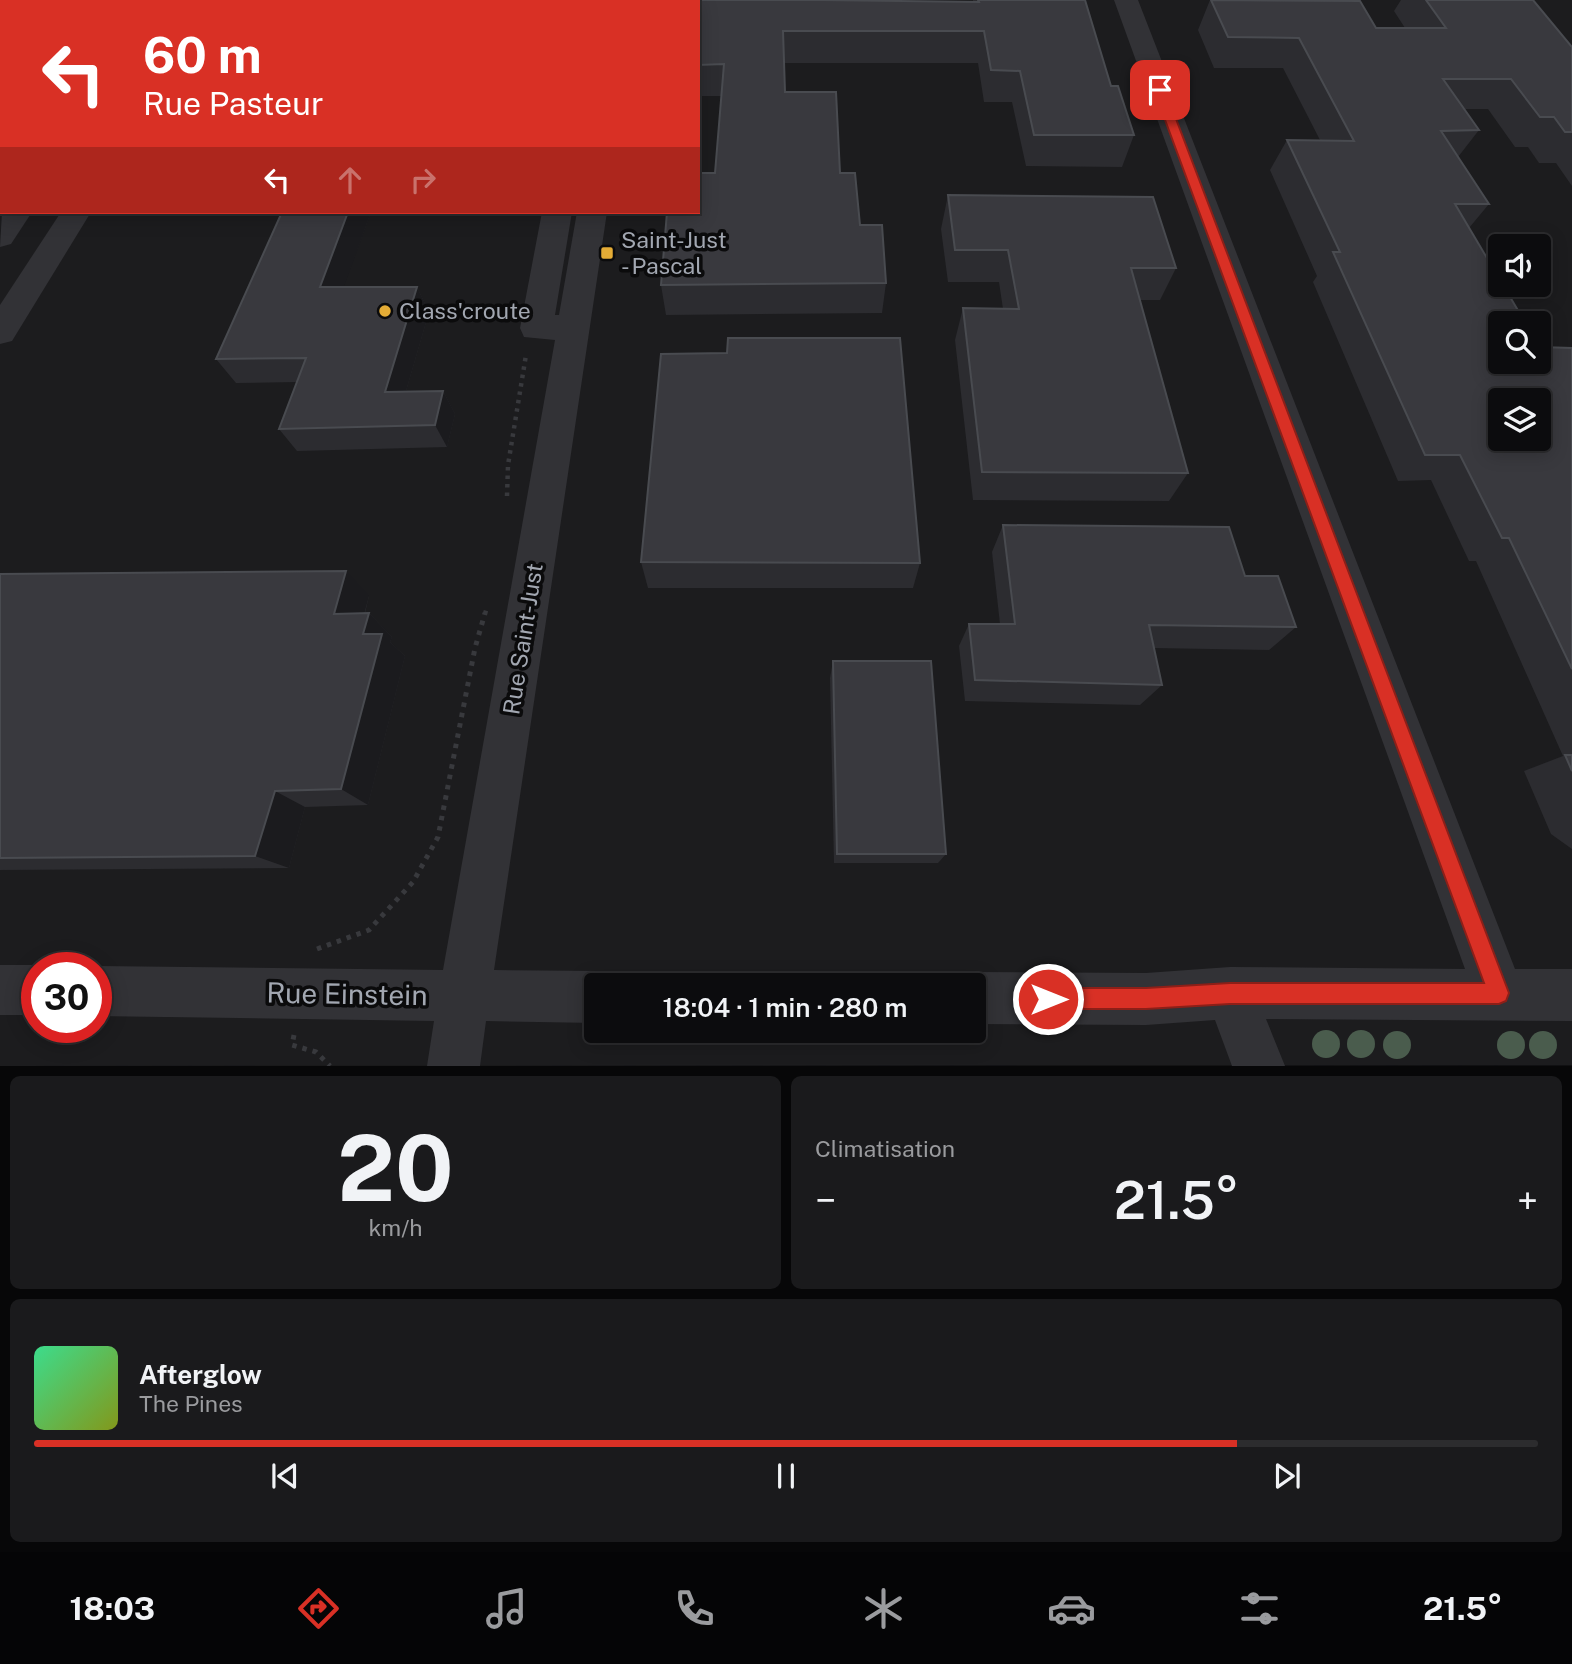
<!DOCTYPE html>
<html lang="fr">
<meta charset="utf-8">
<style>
body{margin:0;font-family:"Public Sans",sans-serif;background:#1a1a1c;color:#f1f3f6;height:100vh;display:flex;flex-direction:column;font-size:26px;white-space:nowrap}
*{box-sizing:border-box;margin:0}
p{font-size:23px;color:#9a9b9e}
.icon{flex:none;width:38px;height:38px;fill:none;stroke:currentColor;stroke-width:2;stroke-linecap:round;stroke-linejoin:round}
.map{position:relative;height:1066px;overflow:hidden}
.sheet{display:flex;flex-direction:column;gap:10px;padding:10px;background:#070708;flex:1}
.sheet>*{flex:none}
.banner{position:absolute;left:0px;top:0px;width:700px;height:214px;box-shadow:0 4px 18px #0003,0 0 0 2px #2c2c2e;background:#d93025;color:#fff;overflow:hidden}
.controls{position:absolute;left:1488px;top:234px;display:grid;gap:14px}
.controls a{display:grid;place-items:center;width:63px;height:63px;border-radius:7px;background:#0c0c0e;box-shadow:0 4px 18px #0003,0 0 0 2px #2c2c2e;font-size:35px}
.speed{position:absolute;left:21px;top:952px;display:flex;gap:14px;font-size:35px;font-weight:700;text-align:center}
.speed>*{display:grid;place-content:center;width:91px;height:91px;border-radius:50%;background:#0c0c0e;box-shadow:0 4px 18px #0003,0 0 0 2px #2c2c2e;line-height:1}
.speed .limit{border:10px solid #d22;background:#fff;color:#111}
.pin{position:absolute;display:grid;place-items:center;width:60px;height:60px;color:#fff;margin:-30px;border-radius:14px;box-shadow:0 4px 10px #0006}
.me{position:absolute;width:77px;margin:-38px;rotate:90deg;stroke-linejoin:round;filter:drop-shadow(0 0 5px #0008)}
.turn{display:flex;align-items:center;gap:24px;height:147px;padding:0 28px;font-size:32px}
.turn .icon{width:91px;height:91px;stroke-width:2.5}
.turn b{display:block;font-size:49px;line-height:60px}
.lanes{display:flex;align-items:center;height:66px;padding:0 28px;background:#0003;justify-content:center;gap:35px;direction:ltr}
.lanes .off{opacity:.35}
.big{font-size:52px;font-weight:600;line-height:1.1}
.sheet .widget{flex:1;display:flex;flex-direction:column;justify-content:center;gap:10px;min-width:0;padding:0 24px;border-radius:10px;background:#1a1a1c}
.sheet .dial{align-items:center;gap:0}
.dial b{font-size:91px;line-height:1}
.song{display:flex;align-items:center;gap:21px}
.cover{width:84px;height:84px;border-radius:10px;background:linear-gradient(135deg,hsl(150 70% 55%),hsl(70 70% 35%))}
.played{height:7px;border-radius:4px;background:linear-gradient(90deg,#d93025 80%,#2c2c2e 80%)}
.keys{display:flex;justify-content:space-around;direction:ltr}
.heat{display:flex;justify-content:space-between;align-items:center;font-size:38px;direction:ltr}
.sheet .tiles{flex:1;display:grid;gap:10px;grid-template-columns:1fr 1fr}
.widget:last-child{grid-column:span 2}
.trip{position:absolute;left:584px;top:973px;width:402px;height:70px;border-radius:7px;background:#0c0c0e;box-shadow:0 4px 18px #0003,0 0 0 2px #2c2c2e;font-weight:600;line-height:70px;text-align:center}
.tab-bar{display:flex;height:112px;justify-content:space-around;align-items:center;background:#050506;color:#9a9b9e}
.tab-bar .icon{width:49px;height:49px}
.tab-bar .active{color:#d93025}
.tab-bar b{font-size:32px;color:#f1f3f6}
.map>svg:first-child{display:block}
.built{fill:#1c1c1e;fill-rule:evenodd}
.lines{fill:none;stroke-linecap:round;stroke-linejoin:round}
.path-far1{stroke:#38393d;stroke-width:4.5;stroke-dasharray:3.5 5;stroke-linecap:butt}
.path{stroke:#38393d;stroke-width:5;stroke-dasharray:4.5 6;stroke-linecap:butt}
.minor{fill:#323236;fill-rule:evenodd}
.tree{fill:#4a5c4d}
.wall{fill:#2c2c30}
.shaded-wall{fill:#1b1b1e}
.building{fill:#39393e;stroke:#494b50;stroke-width:2;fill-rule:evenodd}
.route{fill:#d93025;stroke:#8d1f18;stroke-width:2}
.poi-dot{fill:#e4ac36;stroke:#0b0b0c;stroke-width:2.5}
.labels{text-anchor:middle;stroke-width:7;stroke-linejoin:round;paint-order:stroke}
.poi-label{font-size:23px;fill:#a2a7b1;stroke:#0b0b0c;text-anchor:start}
.street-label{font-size:23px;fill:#a2a7b1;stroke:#0b0b0c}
.near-street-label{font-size:28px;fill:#a2a7b1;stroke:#0b0b0c}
</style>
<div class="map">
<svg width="1572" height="1066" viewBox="0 0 1572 1066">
<rect width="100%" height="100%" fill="#101012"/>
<path class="built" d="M0,0h1572v1065l-1572,1zM2,2h696v210h-696zM1500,247h38v38h-38zM1500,324h38v38h-38zM1500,401h38v38h-38zM37,968h59v59h-59zM597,985h378v46h-378z"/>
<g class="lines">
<g class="path-far1">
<polyline points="507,496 508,465 526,355"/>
<polyline points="485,614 487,607"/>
</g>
<g class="path">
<polyline points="317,949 369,930 413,882 438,837 475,648 485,613"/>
<polyline points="294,1035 292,1045 316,1052 330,1066"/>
</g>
<g class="minor">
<polygon points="198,0 222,0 197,2"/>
<rect x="614" y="0" width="24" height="2"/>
<polygon points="1114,0 1138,0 1515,969 1572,969 1572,1021 1266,1019 1285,1066 1232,1066 1215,1020 1146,1025 975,1024 975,985 955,985 957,980 975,972 1146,973 1230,967 1465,969"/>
<rect x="0" y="14" width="2" height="14"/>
<polygon points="2,212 32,212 11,244 0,247"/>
<polygon points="61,212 91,212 12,341 0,344 0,305"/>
<polygon points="542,212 572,212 555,315 559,315 577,212 607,212 494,970 597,971 615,979 618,985 597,985 597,1023 486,1021 480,1066 427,1066 434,1021 96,1016 96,968 91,968 96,966 443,970 555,340 524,337 520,328"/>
<polygon points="0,965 37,965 45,968 37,968 37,1015 0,1015"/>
</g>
</g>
<g class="tree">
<circle cx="1326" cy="1044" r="14"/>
<circle cx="1361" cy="1044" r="14"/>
<circle cx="1397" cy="1045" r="14"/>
<circle cx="1511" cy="1045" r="14"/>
<circle cx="1543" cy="1045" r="14"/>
</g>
<g class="wall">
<polygon points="239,0 566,0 565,2 238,2"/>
<polygon points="973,0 1085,0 1111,86 1134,135 1122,167 1026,166 1012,102 984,102 978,63 784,63 785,92 840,173 860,225 886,283 882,313 666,315 661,285 715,173 721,96 698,96 698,2 973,2"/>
<polygon points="1210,0 1376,28 1405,28 1394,11 1401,0 1533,0 1572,47 1572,186 1556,163 1539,163 1528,147 1515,147 1488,109 1464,109 1479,130 1458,157 1489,204 1469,228 1540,347 1572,348 1572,849 1551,834 1524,771 1563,756 1476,561 1469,561 1431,480 1398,481 1313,282 1317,276 1270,170 1287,140 1320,140 1283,68 1214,68 1198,30"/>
<polygon points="948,195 1176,268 1160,300 1140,300 1188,473 1169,501 973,500 955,340 963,308 1003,309 999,282 948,282 941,229"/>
<polygon points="282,212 371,212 343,287 417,287 429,312 406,391 443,391 455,414 447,447 297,451 279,429 297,382 236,383 216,359"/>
<polygon points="1003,525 1245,576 1296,627 1269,650 1154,648 1162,685 1140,705 965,701 959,646 969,624 1000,624 992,552"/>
<polygon points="641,562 920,563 913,588 648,588"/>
<polygon points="0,574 369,596 365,613 369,613 392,637 390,642 405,656 368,805 305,807 289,868 0,870"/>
<polygon points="833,661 946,854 938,863 834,863 830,678"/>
</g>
<g class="shaded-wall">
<polygon points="2,140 2,210 0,210 0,212 0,142"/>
<polygon points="348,212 371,212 335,311 320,287"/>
<polygon points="417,287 429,312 399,415 385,392"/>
<polygon points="443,391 455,414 447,447 435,425"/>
<polygon points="346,571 369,596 358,637 334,614"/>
<polygon points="369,613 392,637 390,642 405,656 368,805 341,789 363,634"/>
<polygon points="275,791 305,807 289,868 255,856"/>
</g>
<g class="building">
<polygon points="22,0 83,0 81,2 20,2"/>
<polygon points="239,0 541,0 540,2 238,2"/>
<polygon points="678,0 821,0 979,2 978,0 1085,0 1111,86 1118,86 1134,135 1034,135 1020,71 991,70 984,31 783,31 785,92 836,92 840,173 855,173 860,225 882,225 886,283 661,285 667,212 698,212 698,173 715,173 724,64 698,65 698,2 678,2"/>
<path d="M1211,0l149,1 16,27h70l-20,-28h107l39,47v85h-7l-11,-15h-14l-29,-38h-68l36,51 -38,1 48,73h-34l45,76v5h3l23,39h-26v38h38v-17l2,2 32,1v321l-63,-131h-7l-42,-83h-35l-92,-203h7l-53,-112 67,1 -55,-103 -71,-1zM1500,401h38v38h-38z"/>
<polygon points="2,24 2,140 0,142 0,26"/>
<polygon points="948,195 1153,197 1176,268 1131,268 1188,473 982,472 963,308 1019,309 1008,250 955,250"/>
<polygon points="282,212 348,212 320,287 417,287 385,392 443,391 435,425 279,429 306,358 216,359"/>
<polygon points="728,338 900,338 920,563 641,562 661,354 727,353"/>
<polygon points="1003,525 1229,527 1245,576 1278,576 1296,627 1149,625 1162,685 975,680 969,624 1015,624"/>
<polygon points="346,571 334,614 369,613 363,634 382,634 341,789 275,791 255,856 0,858 0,574"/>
<polygon points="833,661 931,661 946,854 837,854"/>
<polygon points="1565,755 1572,755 1572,771"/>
</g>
<polygon class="route" points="1160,87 1165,90 1509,993 1506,1001 1499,1004 1230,1004 1146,1009 1048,1009 1041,1006 1037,999 1041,991 1048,988 1146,988 1230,983 1484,983 1154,90"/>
<g class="poi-dot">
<rect x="600" y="246" width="14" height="14" rx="3.5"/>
<circle cx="385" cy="311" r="7"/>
</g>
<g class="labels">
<g class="poi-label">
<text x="621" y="248">Saint-Just<tspan x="621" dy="26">- Pascal</tspan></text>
<text x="399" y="319">Class'croute</text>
</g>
<g class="street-label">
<text transform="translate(523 639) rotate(-81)" y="8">Rue Saint-Just</text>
</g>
<g class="near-street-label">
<text transform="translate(347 994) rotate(1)" y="10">Rue Einstein</text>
</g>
</g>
</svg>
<div class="controls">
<a><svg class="icon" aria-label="sound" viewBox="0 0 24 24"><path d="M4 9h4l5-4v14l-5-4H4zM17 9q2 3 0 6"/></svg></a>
<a><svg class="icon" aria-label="search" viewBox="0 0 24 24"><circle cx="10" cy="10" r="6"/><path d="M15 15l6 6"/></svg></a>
<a><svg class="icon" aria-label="layers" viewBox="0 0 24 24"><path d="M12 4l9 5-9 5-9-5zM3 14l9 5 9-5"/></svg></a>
</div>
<div class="speed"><div class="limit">30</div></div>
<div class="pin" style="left:1160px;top:90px;background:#d93025"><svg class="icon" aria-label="arrive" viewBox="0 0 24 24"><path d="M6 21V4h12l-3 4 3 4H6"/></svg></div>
<svg class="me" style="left:1048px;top:999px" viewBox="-20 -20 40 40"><circle r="17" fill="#d93025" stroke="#fff" stroke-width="3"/><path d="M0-11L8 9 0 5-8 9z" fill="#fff"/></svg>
<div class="trip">18:04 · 1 min · 280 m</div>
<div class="banner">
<div class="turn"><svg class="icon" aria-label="left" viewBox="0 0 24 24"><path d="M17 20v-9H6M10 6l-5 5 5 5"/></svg><div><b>60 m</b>Rue Pasteur</div></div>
<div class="lanes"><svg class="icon" aria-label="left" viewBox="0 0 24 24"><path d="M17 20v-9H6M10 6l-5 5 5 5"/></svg><svg class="icon off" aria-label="ahead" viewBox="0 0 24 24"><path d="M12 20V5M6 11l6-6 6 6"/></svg><svg class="icon off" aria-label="right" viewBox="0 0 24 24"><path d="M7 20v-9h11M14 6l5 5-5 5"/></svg></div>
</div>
</div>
<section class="sheet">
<div class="tiles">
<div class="widget dial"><b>20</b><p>km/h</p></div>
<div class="widget"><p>Climatisation</p>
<div class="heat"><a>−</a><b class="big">21.5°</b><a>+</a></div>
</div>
<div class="widget">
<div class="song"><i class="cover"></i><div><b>Afterglow</b><p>The Pines</p></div></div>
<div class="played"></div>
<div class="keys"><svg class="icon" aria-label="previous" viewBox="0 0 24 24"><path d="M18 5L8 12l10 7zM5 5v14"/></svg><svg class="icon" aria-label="pause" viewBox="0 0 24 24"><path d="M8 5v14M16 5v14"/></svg><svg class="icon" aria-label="next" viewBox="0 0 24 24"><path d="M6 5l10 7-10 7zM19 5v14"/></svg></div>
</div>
</div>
</section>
<nav class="tab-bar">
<b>18:03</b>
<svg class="icon active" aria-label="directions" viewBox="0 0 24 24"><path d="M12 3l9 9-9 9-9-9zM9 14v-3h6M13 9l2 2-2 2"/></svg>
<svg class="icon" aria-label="music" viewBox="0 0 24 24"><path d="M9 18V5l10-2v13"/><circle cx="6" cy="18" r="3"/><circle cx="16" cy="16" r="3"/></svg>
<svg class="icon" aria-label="phone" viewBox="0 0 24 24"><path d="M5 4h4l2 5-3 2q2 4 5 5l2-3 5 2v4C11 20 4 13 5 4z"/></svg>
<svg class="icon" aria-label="climate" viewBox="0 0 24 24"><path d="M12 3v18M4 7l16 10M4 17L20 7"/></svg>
<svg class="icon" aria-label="car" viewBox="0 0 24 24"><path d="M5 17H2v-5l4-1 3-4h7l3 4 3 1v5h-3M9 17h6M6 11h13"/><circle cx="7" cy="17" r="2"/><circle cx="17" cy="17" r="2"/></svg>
<svg class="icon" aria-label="filters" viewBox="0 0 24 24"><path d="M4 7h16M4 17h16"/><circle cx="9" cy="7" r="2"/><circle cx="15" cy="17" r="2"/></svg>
<b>21.5°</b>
</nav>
